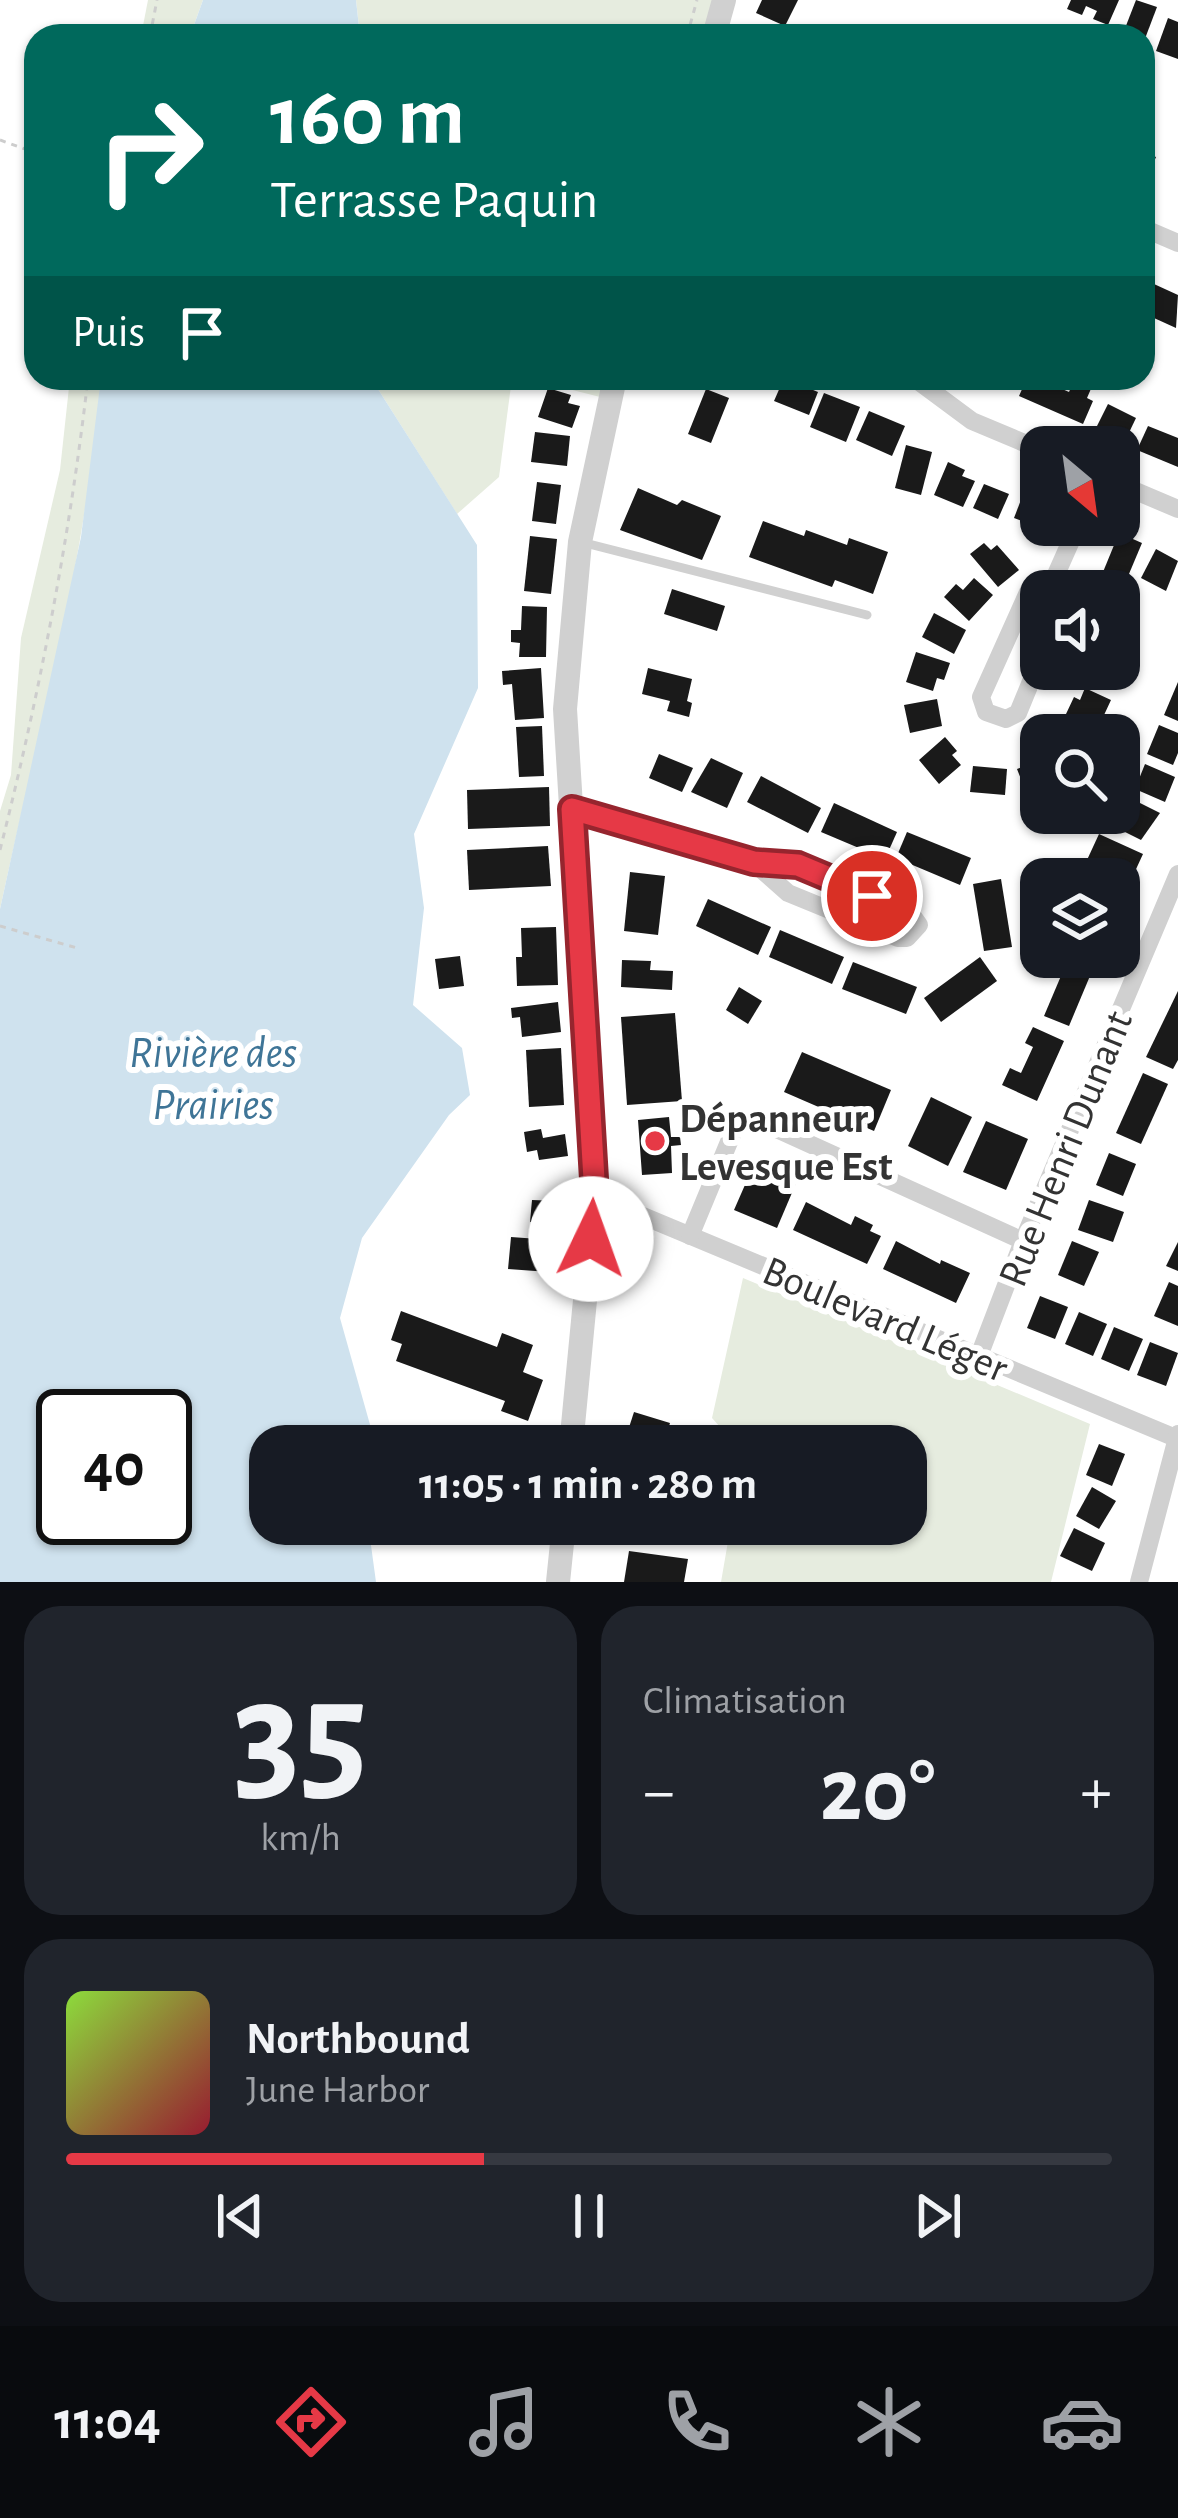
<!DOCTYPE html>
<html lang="fr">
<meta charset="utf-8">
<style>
body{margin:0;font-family:"Alegreya Sans",sans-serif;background:#20242c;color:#f1f3f6;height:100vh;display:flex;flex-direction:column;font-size:45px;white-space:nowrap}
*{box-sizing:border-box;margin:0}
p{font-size:39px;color:#9ea1a6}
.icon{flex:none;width:66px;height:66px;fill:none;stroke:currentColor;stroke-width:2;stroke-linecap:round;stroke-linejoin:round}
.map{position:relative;height:1582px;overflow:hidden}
.side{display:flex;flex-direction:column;gap:24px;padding:24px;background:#0d0f14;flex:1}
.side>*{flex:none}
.guide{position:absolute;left:24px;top:24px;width:1131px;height:366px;border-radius:36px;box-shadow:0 3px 9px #0004;background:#00695c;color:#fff;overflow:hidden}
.needle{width:78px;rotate:151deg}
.fabs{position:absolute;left:1020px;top:426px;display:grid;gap:24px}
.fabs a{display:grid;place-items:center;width:120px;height:120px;border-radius:24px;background:#171b24;box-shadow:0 3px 9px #0004;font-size:60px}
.speed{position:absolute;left:36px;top:1389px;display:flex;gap:24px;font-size:60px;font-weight:700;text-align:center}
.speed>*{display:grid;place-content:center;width:156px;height:156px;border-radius:50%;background:#171b24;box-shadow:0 3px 9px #0004;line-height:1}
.speed .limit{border:6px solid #111;border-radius:18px;background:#fff;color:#111}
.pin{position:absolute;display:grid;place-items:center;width:102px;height:102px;color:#fff;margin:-51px;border:6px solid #fff;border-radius:50%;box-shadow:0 3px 12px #0007}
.me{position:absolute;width:132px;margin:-66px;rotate:3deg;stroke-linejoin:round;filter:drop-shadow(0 0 9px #0008)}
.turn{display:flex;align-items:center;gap:42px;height:252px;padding:0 48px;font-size:54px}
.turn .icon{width:156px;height:156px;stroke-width:2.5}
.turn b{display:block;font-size:84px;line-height:102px}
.then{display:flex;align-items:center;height:114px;padding:0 48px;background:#0003;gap:24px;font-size:45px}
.big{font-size:90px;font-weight:600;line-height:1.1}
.side .tile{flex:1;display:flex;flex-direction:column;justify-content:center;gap:18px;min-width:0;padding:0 42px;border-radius:36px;background:#20242c}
.side .dial{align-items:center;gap:0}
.dial b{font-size:156px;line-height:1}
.song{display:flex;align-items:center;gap:36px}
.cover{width:144px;height:144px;border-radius:18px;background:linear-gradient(135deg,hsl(90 70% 55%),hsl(350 70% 35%))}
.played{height:12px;border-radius:6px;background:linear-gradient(90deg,#e63946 40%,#363941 40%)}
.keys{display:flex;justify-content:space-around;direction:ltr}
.heat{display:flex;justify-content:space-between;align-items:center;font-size:66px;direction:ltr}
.side .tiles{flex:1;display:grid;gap:24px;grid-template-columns:1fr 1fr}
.tile:last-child{grid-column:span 2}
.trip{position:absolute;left:249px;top:1425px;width:678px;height:120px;border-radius:36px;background:#171b24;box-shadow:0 3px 9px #0004;font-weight:600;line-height:120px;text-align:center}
.tab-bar{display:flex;height:192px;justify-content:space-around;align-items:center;background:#090b0e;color:#9ea1a6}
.tab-bar .icon{width:84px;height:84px}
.tab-bar .on{color:#e63946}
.tab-bar b{font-size:54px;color:#f1f3f6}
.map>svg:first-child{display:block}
.park{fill:#e6ecdf}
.water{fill:#cfe2ee;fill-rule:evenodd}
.building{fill:#1a1a1a}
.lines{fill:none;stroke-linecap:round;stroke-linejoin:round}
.path{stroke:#cdcdcd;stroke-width:3;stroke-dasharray:6 6;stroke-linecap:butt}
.service{stroke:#d0d0d0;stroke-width:9}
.minor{stroke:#d0d0d0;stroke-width:18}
.tertiary{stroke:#d0d0d0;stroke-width:24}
.route-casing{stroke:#96252e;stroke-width:30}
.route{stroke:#e63946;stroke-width:21}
.poi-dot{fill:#e63946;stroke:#fff;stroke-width:4.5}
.labels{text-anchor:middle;stroke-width:12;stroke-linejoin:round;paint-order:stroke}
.poi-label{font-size:42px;font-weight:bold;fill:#333;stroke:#fff;text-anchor:start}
.street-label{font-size:42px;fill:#333;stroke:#fff}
.water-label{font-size:45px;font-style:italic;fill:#3f7597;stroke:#fff}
</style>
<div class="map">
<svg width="1178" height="1582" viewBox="0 0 1178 1582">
<rect width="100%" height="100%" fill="#fff"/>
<g class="park">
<polygon points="148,0 203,0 190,36 141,36"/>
<polygon points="356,0 725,0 714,36 360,36"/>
<path d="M70,378h31c-14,179 -63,355 -101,531v-98l11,-36 10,-137 39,-168z"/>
<polygon points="371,378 512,378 499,477 457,514"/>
<polygon points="525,378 615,378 608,399"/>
<polygon points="743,1278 1090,1424 1051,1582 721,1582 731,1524 906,1524 906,1446 737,1446 712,1418"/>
</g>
<g class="water">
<polygon points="203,0 356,0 360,36 190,36"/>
<path d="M101,378h270l106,167 1,143 -64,146 10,74 -11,97 49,43 8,47 -21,20 -87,123 -22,80 36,128h-106v78h102l-2,14 6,44h-376v-673l81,-372zM63,1416h102v102h-102z"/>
</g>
<g class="building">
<polygon points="762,0 798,0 785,26 756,13"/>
<polygon points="1071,0 1119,0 1108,25 1093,19 1097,11 1086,6 1082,15 1067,9"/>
<polygon points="1136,0 1157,7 1146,36 1122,36"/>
<polygon points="1168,18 1178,22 1178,59 1156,51"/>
<polygon points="846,26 868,36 841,36"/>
<polygon points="1143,152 1156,157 1143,187"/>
<polygon points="1143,279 1178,295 1176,328 1143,313"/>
<polygon points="784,378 818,392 809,415 774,401"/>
<polygon points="1027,378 1037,378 1069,392 1075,378 1093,384 1087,398 1093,401 1083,424 1019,396"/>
<polygon points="548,388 571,395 568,403 580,406 572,428 538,417"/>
<polygon points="706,389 729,398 711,443 688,434"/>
<polygon points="824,393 860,407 846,442 810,427"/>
<polygon points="1108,404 1136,418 1124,443 1096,428"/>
<polygon points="869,411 905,426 892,456 856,440"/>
<polygon points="1148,426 1178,438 1178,467 1137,450"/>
<polygon points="535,432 570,436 567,466 531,462"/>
<polygon points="906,445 932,452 921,495 895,488"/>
<polygon points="948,462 965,470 962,476 975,481 963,507 934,495"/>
<polygon points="537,482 561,485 556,524 532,521"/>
<polygon points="984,484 1009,494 998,519 973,508"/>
<polygon points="638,488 677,505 682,500 721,516 702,560 620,530"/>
<polygon points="1024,492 1041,499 1041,528 1014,518"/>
<polygon points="763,521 804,536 806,530 847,545 849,538 888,552 873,594 835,580 832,587 749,557"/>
<polygon points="1119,533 1142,543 1126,581 1103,572"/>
<polygon points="530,536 557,539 551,594 524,591"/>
<polygon points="984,543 991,550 997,545 1019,570 998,587 970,554"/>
<polygon points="1156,549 1178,561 1166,591 1141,578"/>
<polygon points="974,578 993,595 969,621 944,597 956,584 963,590"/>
<polygon points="672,589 725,606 717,631 664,614"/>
<polygon points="522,606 547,607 546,657 519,657 520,643 511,642 511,630 521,630"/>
<polygon points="934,613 966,630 954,654 922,637"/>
<polygon points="916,652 950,663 944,680 937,678 933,691 906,682"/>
<polygon points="541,668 544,718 515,720 512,684 503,685 502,671"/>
<polygon points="648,668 692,679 687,701 692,703 689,717 667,711 670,701 642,694"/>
<polygon points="1083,669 1117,669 1112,685 1081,675"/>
<polygon points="1178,682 1178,721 1164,715"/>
<polygon points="1085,688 1111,700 1098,728 1066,714 1074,697 1080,700"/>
<polygon points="937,699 942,726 910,733 904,705"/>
<polygon points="1064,723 1082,735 1057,735"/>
<polygon points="1159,725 1178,733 1178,753 1173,765 1147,754"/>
<polygon points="542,726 544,776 519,777 516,727"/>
<polygon points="945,737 957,751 952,755 961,765 939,784 919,760"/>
<polygon points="659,754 693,768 682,792 649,778"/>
<polygon points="711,758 743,773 727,808 691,792"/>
<polygon points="1033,763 1035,768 1041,766 1041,797 1030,802 1017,769"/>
<polygon points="1145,764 1175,777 1165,802 1135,789"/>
<polygon points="973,766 1007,769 1005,795 970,792"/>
<polygon points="761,776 821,808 808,833 747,802"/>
<polygon points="549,787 550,826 468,829 467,790"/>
<polygon points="1130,798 1160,813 1141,840 1115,827"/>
<polygon points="834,803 897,832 885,859 821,832"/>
<polygon points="907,832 971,858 960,885 896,858"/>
<polygon points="1099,834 1143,854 1131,880 1087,860"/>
<polygon points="548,846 551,886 469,890 467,850"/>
<polygon points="1078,866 1108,879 1072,879"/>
<polygon points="630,872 665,876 658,935 624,931"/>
<polygon points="1001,879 1012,947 984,951 973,884"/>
<polygon points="708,899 771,927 758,955 696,926"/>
<polygon points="556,927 558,985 517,986 516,957 522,957 521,928"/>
<polygon points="780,930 844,957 832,984 769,957"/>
<polygon points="460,956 464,986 439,989 435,959"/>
<polygon points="980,957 997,981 941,1022 924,998"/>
<polygon points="1069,957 1095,964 1069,1026 1044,1016"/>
<polygon points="622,960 651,961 650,970 673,971 672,990 621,987"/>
<polygon points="853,962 917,987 906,1014 842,989"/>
<polygon points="739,987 762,1001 748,1024 726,1010"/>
<polygon points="1178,991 1178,1060 1173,1069 1146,1057"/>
<polygon points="558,1002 561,1032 522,1037 520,1017 512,1018 511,1008"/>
<polygon points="675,1013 682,1101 627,1105 621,1017"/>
<polygon points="1033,1027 1064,1041 1037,1101 1002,1085 1010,1068 1021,1073 1033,1047 1025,1043"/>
<polygon points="561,1048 564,1105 529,1107 526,1050"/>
<polygon points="802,1052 891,1090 874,1131 784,1092"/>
<polygon points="1143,1073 1168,1084 1141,1144 1116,1133"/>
<polygon points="931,1097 972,1117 948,1166 908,1146"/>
<polygon points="669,1117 671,1137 680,1137 681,1145 671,1146 672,1173 642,1175 638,1120"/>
<polygon points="986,1121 1028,1139 1006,1190 963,1172"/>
<polygon points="541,1129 543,1138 565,1134 568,1156 539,1160 537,1150 527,1152 524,1132"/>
<polygon points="1109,1153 1136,1164 1123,1196 1096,1185"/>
<polygon points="755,1162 797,1181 777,1228 734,1210"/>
<polygon points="532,1200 559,1201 558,1224 530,1222"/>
<polygon points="1089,1200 1124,1212 1113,1242 1078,1230"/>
<polygon points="806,1202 851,1225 855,1216 873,1225 870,1231 881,1236 867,1264 793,1230"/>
<polygon points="511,1237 552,1240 549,1272 508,1269"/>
<polygon points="896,1241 940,1264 941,1260 970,1273 956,1303 883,1269"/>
<polygon points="1072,1241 1099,1252 1084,1286 1058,1275"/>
<polygon points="1178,1242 1178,1271 1166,1266"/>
<polygon points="1169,1282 1178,1286 1178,1326 1154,1316"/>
<polygon points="1040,1296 1068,1307 1055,1339 1027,1328"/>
<polygon points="401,1311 497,1347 502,1333 533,1345 523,1372 543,1380 528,1421 501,1411 505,1401 396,1361 402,1344 391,1340"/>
<polygon points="1079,1312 1107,1324 1093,1356 1065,1344"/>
<polygon points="1114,1327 1143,1339 1129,1371 1101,1359"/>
<polygon points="1150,1342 1178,1353 1166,1386 1137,1375"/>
<polygon points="634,1412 670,1423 663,1446 623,1446"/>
<polygon points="1099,1444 1125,1454 1112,1486 1086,1475"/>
<polygon points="1092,1487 1116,1501 1099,1529 1076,1516"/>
<polygon points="1074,1528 1105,1543 1092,1571 1060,1556"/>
<polygon points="629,1551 688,1559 684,1582 624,1582"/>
</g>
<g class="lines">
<g class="path">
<polyline points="150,36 157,0"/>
<polyline points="687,36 697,0"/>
<polyline points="0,140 36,153"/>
<path d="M0,850c39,-154 70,-314 88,-472"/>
<polyline points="0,926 77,948"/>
</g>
<polyline class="service" points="585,543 867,615"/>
<g class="minor">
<polyline points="1143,228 1178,243"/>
<polyline points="914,378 972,421 1041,450"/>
<polyline points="1119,484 1178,509"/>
<polyline points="1050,588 1078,525"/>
<polyline points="1041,657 1018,713 1006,719 986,712 981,697 1029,590 1050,588"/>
<polyline points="572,809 754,863 798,865 909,911 919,925 907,938 898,938 788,893 754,863"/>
<polyline points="595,1196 1178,1439"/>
<polyline points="690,1236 736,1125 745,1119 757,1120 1023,1241"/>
<polyline points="979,1356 1023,1241 1178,874"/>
<polyline points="1139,1582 1178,1434"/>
</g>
<g class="tertiary">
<polyline points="714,36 724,0"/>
<polyline points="571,1446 595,1196 565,709 580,542 615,378"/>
<polyline points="558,1582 564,1524"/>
</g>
</g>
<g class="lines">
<defs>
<polyline id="route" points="591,1239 595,1196 572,809 754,862 798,865 872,896"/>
</defs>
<use href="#route" class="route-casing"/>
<use href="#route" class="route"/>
</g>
<circle class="poi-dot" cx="655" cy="1141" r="12"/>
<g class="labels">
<g class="poi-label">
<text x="679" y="1132">Dépanneur<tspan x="679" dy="48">Levesque Est</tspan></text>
</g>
<g class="street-label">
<text transform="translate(1064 1148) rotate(-68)" y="15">Rue Henri Dunant</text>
<text transform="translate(886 1318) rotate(23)" y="15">Boulevard Léger</text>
</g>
<g class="water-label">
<text x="213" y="1067">Rivière des<tspan x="213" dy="52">Prairies</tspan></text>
</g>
</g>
</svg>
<div class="fabs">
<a><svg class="needle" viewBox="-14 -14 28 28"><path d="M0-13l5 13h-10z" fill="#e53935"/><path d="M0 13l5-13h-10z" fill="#9ea1a6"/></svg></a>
<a><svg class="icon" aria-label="sound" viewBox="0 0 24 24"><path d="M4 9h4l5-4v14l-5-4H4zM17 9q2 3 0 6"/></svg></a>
<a><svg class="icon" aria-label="search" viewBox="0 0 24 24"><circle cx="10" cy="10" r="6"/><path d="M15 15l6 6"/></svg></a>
<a><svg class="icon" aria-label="layers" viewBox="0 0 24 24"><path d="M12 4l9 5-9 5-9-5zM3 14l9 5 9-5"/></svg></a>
</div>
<div class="speed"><div class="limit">40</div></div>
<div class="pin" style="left:872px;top:896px;background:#d93025"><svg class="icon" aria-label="arrive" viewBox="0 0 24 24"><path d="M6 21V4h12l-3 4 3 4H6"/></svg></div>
<svg class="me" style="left:591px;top:1239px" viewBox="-20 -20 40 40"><circle r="19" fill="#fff"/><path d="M0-13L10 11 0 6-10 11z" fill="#e63946"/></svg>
<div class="trip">11:05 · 1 min · 280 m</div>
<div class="guide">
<div class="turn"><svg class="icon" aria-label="right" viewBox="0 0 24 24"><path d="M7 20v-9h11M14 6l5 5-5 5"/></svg><div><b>160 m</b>Terrasse Paquin</div></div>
<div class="then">Puis<svg class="icon" aria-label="arrive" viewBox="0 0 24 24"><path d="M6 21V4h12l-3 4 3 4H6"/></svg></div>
</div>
</div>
<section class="side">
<div class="tiles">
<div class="tile dial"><b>35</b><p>km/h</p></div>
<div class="tile"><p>Climatisation</p>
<div class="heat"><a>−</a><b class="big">20°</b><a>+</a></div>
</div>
<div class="tile">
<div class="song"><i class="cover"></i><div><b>Northbound</b><p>June Harbor</p></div></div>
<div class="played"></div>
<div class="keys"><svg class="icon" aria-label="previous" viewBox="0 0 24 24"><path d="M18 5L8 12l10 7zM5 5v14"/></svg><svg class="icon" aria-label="pause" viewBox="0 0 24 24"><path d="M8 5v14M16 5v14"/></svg><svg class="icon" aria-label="next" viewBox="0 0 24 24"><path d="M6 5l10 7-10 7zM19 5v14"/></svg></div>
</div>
</div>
</section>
<nav class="tab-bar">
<b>11:04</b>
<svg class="icon on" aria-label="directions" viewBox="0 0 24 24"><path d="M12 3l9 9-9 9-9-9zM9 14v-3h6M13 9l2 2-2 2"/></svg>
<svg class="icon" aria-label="music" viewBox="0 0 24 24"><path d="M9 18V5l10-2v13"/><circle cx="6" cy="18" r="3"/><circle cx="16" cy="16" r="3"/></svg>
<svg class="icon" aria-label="phone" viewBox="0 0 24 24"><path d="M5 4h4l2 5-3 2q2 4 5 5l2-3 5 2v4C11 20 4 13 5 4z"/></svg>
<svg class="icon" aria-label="climate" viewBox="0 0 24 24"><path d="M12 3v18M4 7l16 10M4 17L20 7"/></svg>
<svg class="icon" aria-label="car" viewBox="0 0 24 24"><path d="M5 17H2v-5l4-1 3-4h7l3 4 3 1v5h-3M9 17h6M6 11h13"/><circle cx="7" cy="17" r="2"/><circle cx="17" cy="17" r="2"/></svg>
</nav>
